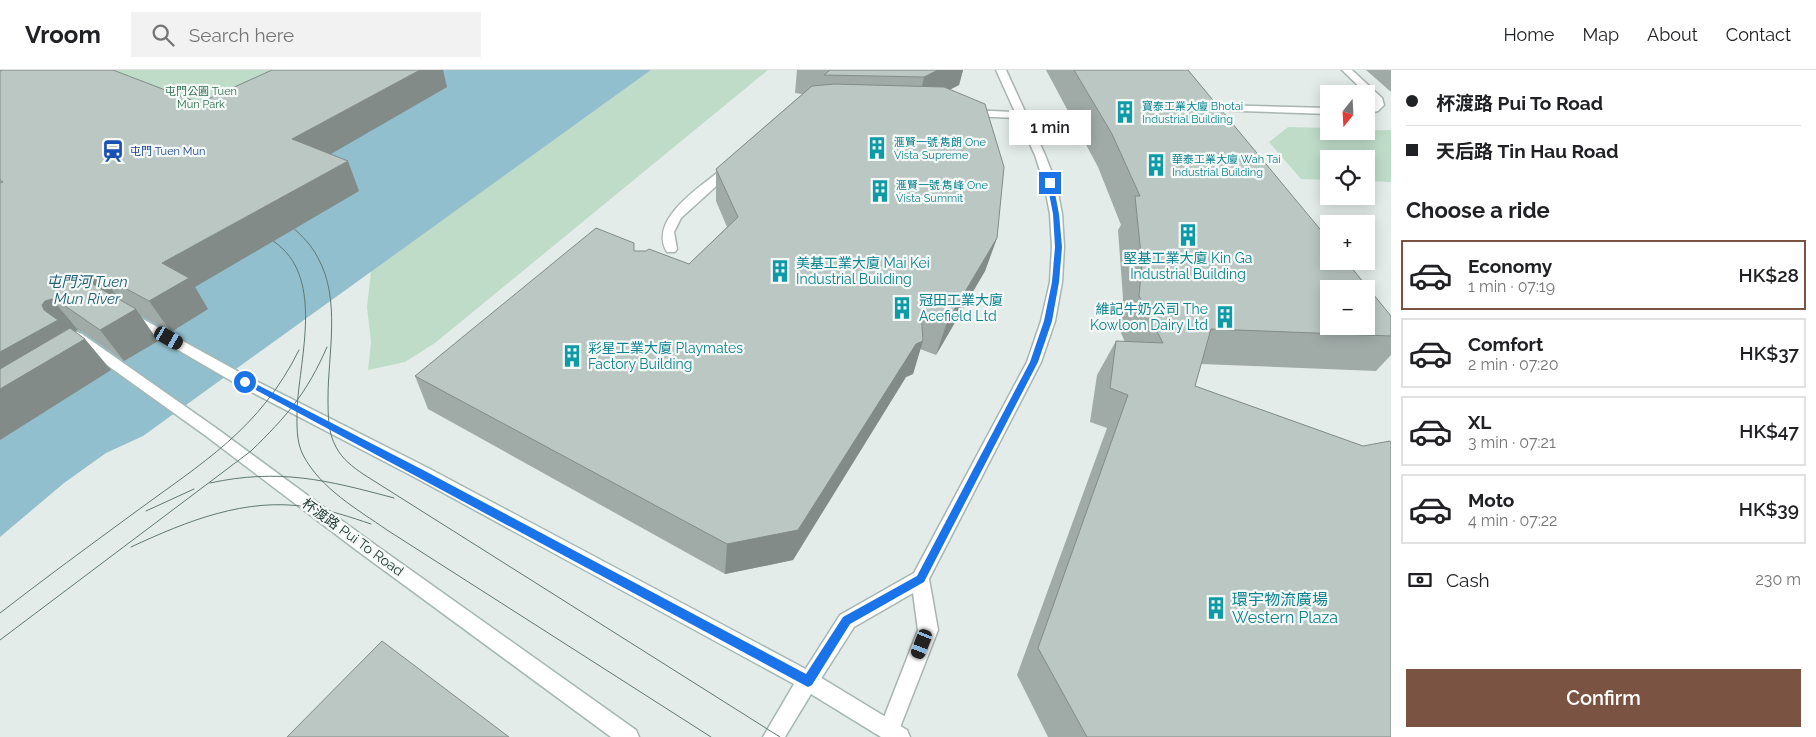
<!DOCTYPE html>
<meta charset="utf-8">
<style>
body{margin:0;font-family:Raleway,"Noto Sans TC",sans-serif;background:#f2f2f2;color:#202124;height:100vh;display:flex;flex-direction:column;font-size:19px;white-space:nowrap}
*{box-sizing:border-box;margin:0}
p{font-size:16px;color:#757577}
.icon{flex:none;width:28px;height:28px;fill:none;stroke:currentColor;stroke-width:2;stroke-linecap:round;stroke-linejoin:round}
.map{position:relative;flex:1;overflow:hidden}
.sheet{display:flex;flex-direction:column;background:#fff;width:425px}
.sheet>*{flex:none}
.guide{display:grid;align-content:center;height:110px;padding:0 15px;background:#fff}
.needle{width:32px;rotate:198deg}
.buttons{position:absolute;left:1320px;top:15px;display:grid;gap:10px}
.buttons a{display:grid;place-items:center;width:55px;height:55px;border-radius:0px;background:#fff;box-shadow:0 2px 12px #0003;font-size:25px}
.end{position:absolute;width:22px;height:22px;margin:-11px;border:6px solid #1a73e8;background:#fff;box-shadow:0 0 0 2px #fff}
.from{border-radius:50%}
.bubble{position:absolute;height:35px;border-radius:0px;background:#fff;box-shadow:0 2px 12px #0003;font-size:16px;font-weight:600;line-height:35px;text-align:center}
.car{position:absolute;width:15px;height:30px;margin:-15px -8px;border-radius:6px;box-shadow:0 0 4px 1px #0007;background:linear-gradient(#222 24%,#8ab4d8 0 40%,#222 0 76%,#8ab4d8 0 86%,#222 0)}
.guide b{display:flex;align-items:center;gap:18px;height:48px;font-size:19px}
.guide b+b{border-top:1px solid #e0e0e0}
.guide i{width:12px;height:12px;background:#202124}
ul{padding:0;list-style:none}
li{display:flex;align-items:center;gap:15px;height:70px;margin:0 10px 8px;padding:0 5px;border:2px solid #e0e0e0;border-radius:0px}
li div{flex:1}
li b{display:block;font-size:19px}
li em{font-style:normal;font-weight:600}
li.selected{border-color:#7a5342}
li>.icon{width:45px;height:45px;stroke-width:1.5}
h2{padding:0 15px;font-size:22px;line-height:60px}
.pay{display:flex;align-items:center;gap:12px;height:55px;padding:0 15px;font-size:19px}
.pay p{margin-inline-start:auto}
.primary-button{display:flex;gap:10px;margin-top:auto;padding:10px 15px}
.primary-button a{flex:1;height:58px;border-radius:0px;background:#7a5342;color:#fff;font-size:20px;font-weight:600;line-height:58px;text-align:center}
header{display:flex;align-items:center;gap:30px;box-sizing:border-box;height:70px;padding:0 25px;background:#fff;border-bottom:1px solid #e0e0e0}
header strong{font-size:24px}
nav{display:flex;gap:28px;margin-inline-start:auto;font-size:18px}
.search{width:350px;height:45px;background:#f2f2f2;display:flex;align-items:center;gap:12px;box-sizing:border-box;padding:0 18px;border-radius:0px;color:#757577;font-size:19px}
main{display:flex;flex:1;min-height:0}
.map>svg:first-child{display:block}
</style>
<header>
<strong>Vroom</strong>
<div class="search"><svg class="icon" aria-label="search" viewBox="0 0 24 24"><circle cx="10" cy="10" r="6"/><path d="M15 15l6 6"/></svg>Search here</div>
<nav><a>Home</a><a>Map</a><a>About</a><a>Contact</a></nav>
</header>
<main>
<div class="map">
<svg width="1391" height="667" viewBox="0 0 1391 667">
<rect width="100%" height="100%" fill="#e4ece9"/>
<!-- green -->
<g fill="#bfdcc9">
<polygon points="0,0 315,0 201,57 0,6"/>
<polygon points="651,0 768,0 435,273 405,292 368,300 371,272 367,237 371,201"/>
<polygon points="1288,57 1329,58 1329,61 1391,60 1391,112 1366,111 1366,89 1329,89 1329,110 1301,109 1269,72"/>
</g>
<!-- water -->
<polygon fill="#91bfcd" points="348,0 651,0 143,366 106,383 64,413 0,467 0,167"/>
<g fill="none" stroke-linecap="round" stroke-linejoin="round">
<defs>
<g id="lane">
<polygon points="1342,0 1352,0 1382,28 1384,35 1378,41 1366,44 1366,38 1372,37 1374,31"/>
<polygon points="1214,35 1329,38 1329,44 1211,40 1211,36"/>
</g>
<g id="street">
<polygon points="996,0 1006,0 1045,85 1056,113 1062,144 1064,177 1062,212 1055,251 1041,292 929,509 938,560 899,660 896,667 882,667 879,660 918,560 913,523 854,557 815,618 808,621 801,618 798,611 840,545 914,503 1027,292 1041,251 1050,212 1052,177 1050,144 1044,113 1035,85 1018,48 968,46 963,43 968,40 1015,42"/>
<path d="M730,95l5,3 -1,2 -53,48 -7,14 3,17 -2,3h-8c-20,-34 38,-68 59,-86z"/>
</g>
<g id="secondary">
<polygon points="130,242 250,308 428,398 815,604 907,660 910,667 881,667 811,624 785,667 763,667 794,614 416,408 240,316 125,249 123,246 125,243"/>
<polygon points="77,262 82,264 216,358 367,469 636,660 639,667 611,667 355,479 206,366 72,270 70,267 72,264"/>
</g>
</defs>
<!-- lane casing -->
<use href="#lane" stroke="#a7b4b0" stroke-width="3"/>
<!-- street casing -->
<use href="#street" stroke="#a7b4b0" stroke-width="3"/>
<!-- secondary casing -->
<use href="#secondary" stroke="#a3b7b2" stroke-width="3"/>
<!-- lane -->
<use href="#lane" fill="#fff" fill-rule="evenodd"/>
<!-- street -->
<use href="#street" fill="#fff" fill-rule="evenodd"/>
<!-- secondary -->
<use href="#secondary" fill="#fff" fill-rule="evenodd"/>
<!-- tram -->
<g stroke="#5f7873" stroke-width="1">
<path d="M285,151c13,11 25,21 33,37 23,41 10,96 10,140 0,17 0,35 8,49 6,12 17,20 27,27l417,263"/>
<path d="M262,163c7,5 15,10 21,16 39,38 16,113 14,161 0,15 -1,31 6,45 18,34 54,54 84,75l324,207"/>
<path d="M210,413c69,-15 117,-3 184,15"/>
<polyline points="146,441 194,419"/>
<path d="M131,477c56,-26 115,-50 177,-40 22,3 42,10 63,17"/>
<path d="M0,543c44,-34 89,-67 134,-100 68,-50 126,-84 165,-163"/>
<path d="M0,570l251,-189c36,-35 56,-58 76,-104"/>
</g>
</g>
<!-- wall -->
<g fill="#a0aba8">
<polygon points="797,0 963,0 959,15 950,19 997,168 985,201 936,285 920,279 913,304 906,307 793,490 725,504 428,339 415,306 634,181 689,194 727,157 716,131 716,99 802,24 795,23"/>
<polygon points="1046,0 1188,0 1391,246 1391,285 1376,301 1201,294 1195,316 1363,376 1391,667 1048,667 1017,605 1107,358 1090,352 1097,305 1116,271 1125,272 1120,261 1123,228 1118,160 1121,155 1098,97"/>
<polygon points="1366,0 1391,0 1391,22"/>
<polygon points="0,1 199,33 447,17 330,84 359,121 195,217 208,239 171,262 140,245 158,271 124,291 83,262 78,260 75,261 111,300 0,370"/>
</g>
<!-- shaded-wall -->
<g fill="#828b88">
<polygon points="420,0 443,0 447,17 305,99 292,69"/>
<polygon points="938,0 963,0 959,15 917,37 924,7"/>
<polygon points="348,91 359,121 195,217 208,239 171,262 149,231 162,193"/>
<polygon points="997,168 985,201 936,285 947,252"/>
<polygon points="101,205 124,236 94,215 91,210 94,206"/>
<polygon points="52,229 78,260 71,262 85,269 111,300 0,370 0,282 44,240 42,235 45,231"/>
<polygon points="136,239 158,271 124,291 100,260"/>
<polygon points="923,271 913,304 906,307 793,490 725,504 727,474 916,274"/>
</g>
<!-- building -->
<g fill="#bac7c3" stroke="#828b88" fill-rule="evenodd">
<polygon points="3,0 113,0 199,33 272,0 420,0 292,69 348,91 162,193 189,208 149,231 101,205 94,206 91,210 94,215 136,239 100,260 58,231 52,229 45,231 42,235 44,240 58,250 0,282 0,113 3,112 0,110 0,1"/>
<polygon points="830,0 938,0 924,7 824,5"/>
<path d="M1074,0h114l141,170v21h17l45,55v20l-180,-7 -16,57 168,60 27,-5 1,1v295h-304l-49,-89 90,-253 -18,-7 6,-47 47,2 -24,-47 3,-32 -7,-68h5l-28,-62zM1329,219h37v37h-37z"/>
<polygon points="834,14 944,17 985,34 1004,97 997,168 947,252 921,242 923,271 916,274 798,460 727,474 415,306 596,158 634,173 634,181 646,181 649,179 689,194 738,147 716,99 812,16"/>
<polygon points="70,258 85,269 0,319 0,299"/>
<polygon points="382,571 509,667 287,667"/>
</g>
<!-- route -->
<polygon fill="#1a73e8" points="1050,111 1053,113 1059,144 1062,177 1059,212 1052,251 1038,292 924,512 850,554 812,615 808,617 241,312 245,309 248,310 425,401 806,604 843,547 917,506 1030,292 1044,251 1052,212 1055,177 1053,144 1047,113"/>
<!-- icons -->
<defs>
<symbol id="building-bare" viewBox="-9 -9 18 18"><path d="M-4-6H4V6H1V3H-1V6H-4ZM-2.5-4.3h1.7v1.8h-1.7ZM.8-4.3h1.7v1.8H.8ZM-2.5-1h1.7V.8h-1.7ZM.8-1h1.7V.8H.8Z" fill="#0f9aa8" stroke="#f4f9f7" stroke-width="2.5" paint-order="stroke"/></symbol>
<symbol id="station-bare" viewBox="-9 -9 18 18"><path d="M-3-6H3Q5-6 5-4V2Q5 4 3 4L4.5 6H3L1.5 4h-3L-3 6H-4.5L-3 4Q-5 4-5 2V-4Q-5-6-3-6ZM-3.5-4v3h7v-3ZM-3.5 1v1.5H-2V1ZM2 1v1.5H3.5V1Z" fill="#1a4fb4" stroke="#f4f9f7" stroke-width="2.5" paint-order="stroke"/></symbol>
</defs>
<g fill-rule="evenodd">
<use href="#building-bare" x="1109" y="26" width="32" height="32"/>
<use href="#building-bare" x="861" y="62" width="32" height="32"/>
<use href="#station-bare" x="97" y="65" width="32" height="32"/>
<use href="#building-bare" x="1140" y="79" width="32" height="32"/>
<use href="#building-bare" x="864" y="105" width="32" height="32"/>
<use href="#building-bare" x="1172" y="149" width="32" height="32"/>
<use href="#building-bare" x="764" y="185" width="32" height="32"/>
<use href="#building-bare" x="886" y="222" width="32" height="32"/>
<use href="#building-bare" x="1209" y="231" width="32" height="32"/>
<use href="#building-bare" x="556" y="270" width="32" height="32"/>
<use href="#building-bare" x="1200" y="522" width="32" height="32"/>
</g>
<g text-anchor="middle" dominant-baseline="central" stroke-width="4.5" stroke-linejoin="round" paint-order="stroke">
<!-- far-park labels -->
<g font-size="11" fill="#32714f" stroke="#f4f9f7">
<text x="201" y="21">屯門公園 Tuen<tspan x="201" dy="13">Mun Park</tspan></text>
</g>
<!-- far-culture labels -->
<g font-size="11" fill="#0d838f" stroke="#f4f9f7" text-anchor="start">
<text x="1142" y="36">寶泰工業大廈 Bhotai<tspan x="1142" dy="13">Industrial Building</tspan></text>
<text x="894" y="72">滙賢一號·雋朗 One<tspan x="894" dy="13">Vista Supreme</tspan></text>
<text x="1172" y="89">華泰工業大廈 Wah Tai<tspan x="1172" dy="13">Industrial Building</tspan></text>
<text x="896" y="115">滙賢一號·雋峰 One<tspan x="896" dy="13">Vista Summit</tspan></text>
</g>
<!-- far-transit labels -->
<g font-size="11" fill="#164399" stroke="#f4f9f7" text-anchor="start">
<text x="130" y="81">屯門 Tuen Mun</text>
</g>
<!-- culture labels -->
<g font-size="14" fill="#0d838f" stroke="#f4f9f7" text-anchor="start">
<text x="1188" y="188" text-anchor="middle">堅基工業大廈 Kin Ga<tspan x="1188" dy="16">Industrial Building</tspan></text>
<text x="796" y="193">美基工業大廈 Mai Kei<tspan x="796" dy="16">Industrial Building</tspan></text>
<text x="919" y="230">冠田工業大廈<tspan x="919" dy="16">Acefield Ltd</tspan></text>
<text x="1208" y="239" text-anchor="end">維記牛奶公司 The<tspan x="1208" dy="16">Kowloon Dairy Ltd</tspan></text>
<text x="588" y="278">彩星工業大廈 Playmates<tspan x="588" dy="16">Factory Building</tspan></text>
</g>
<!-- street labels -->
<g font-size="14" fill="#253d38" stroke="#f4f9f7">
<text transform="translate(353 467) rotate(36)">杯渡路 Pui To Road</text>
</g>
<!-- water labels -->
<g font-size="15" font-style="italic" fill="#236074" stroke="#f4f9f7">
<text x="87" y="212">屯門河 Tuen<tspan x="87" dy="17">Mun River</tspan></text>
</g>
<!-- near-culture labels -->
<g font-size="16" fill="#0d838f" stroke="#f4f9f7" text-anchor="start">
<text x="1232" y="529">環宇物流廣場<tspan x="1232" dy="18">Western Plaza</tspan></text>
</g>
</g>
</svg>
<div class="buttons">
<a><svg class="needle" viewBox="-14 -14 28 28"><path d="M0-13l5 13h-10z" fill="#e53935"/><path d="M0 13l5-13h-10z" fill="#757577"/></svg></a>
<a><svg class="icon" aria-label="locate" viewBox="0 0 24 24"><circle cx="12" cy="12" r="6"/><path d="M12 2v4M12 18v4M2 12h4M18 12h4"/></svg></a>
<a>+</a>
<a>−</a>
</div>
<i class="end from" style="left:245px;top:312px"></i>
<i class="end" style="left:1050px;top:113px"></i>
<div class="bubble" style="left:1009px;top:40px;width:82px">1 min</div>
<i class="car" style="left:169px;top:268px;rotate:120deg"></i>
<i class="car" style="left:922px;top:574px;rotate:201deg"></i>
</div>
<section class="sheet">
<div class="guide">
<b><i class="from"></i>杯渡路 Pui To Road</b>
<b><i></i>天后路 Tin Hau Road</b>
</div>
<h2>Choose a ride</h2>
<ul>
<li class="selected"><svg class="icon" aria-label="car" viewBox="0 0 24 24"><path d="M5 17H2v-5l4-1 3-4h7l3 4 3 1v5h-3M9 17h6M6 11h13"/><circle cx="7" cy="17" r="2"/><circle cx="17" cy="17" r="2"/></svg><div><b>Economy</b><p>1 min · 07:19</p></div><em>HK$28</em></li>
<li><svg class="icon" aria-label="car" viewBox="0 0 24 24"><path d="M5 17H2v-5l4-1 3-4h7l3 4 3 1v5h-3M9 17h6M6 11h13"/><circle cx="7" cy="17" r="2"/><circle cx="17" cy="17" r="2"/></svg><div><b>Comfort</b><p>2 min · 07:20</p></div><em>HK$37</em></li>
<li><svg class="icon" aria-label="car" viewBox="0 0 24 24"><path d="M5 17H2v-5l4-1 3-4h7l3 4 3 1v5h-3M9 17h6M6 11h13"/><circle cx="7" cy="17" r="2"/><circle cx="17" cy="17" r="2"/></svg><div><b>XL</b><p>3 min · 07:21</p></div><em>HK$47</em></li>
<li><svg class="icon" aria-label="car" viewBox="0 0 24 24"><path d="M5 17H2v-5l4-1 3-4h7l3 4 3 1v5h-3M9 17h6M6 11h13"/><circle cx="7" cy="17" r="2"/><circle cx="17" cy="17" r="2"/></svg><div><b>Moto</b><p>4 min · 07:22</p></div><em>HK$39</em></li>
</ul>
<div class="pay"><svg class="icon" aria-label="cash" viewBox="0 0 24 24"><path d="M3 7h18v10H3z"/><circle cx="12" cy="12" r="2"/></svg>Cash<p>230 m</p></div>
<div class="primary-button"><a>Confirm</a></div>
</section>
</main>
